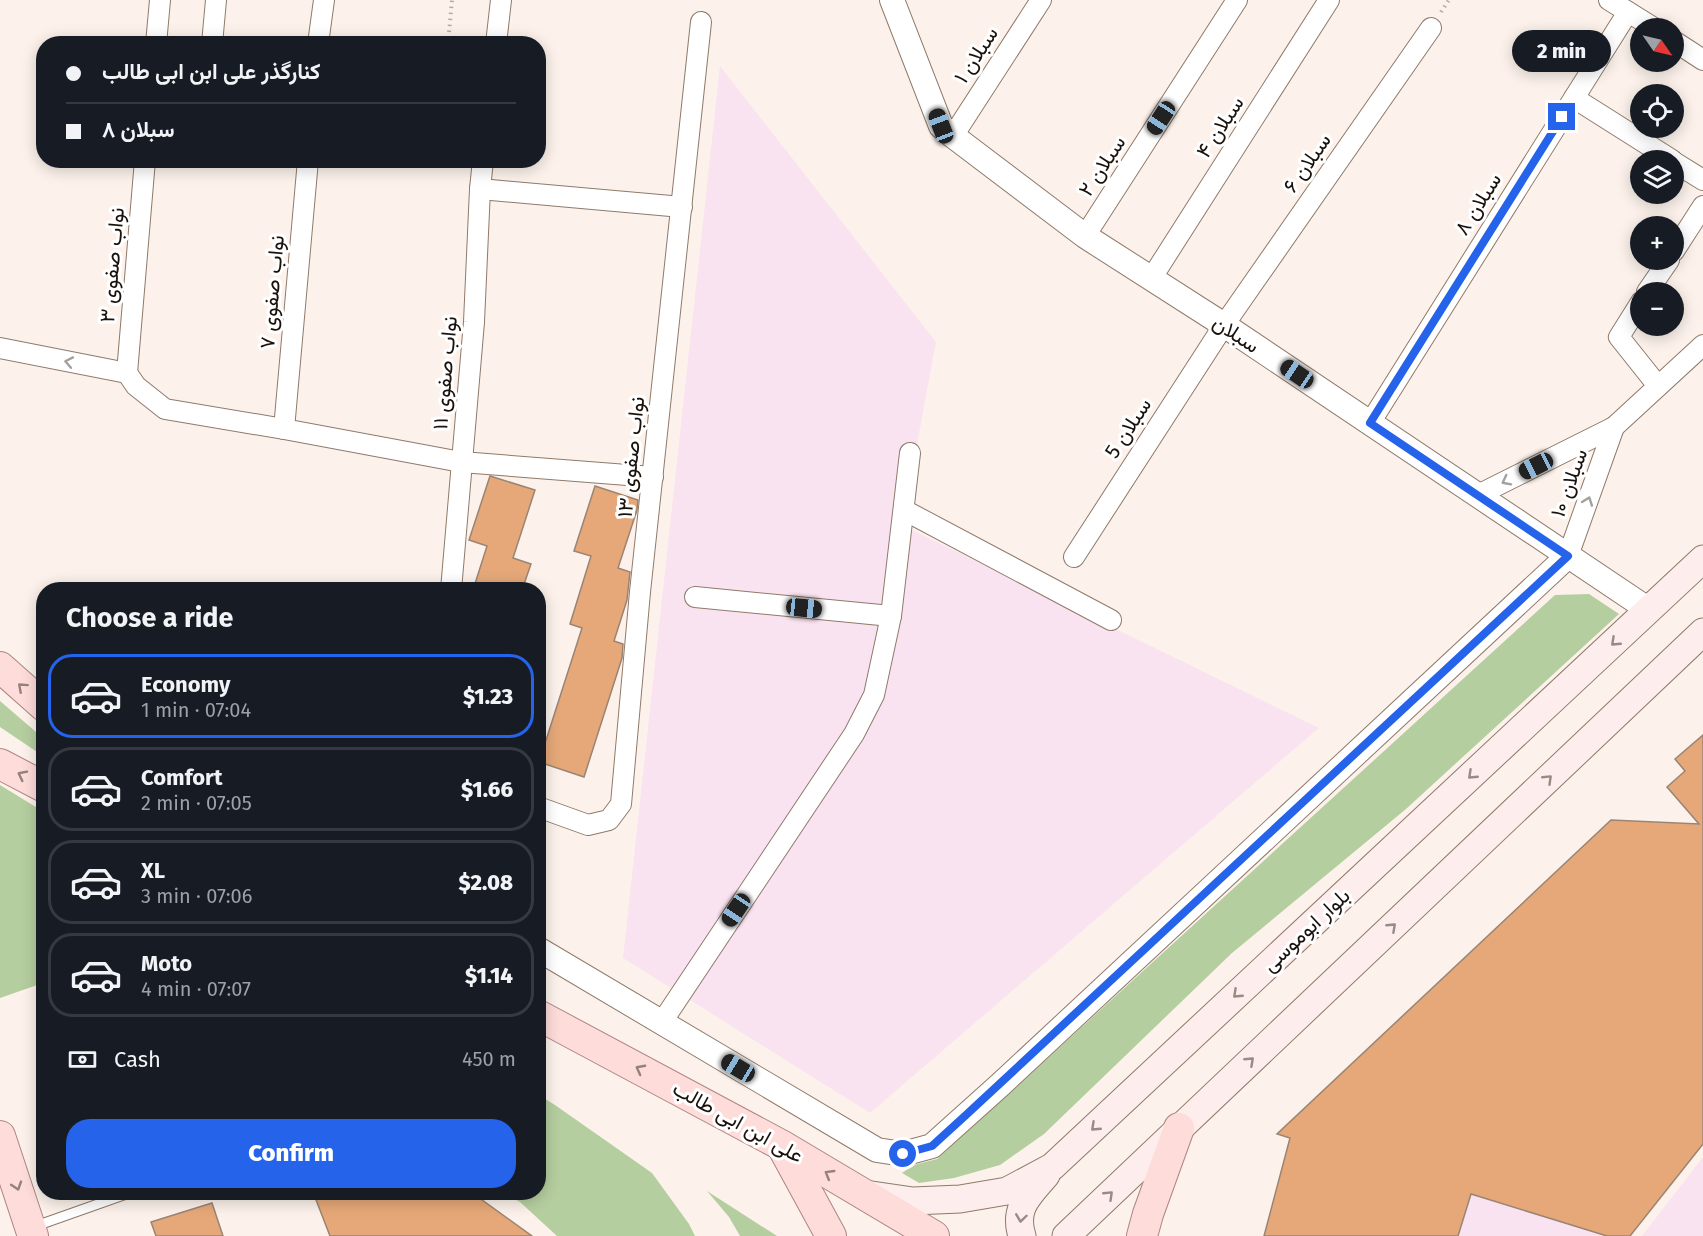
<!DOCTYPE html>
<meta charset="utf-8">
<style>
body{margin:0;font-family:"Fira Sans",Vazirmatn,sans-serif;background:#20242c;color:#f1f3f6;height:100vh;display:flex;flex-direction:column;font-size:22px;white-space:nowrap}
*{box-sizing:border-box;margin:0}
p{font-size:20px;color:#9ea1a6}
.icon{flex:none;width:33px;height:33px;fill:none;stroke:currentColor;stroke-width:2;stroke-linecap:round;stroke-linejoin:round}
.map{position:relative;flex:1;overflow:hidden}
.drawer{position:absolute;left:36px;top:582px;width:510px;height:618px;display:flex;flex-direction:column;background:#171b24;border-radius:24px;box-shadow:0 3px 15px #0003}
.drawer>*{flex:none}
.top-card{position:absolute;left:36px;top:36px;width:510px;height:132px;border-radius:24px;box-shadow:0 3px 15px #0003;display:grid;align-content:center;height:132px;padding:0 30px;background:#171b24}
.needle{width:39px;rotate:124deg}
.buttons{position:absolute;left:1630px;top:18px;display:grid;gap:12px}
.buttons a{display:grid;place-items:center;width:54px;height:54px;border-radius:50%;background:#171b24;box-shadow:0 3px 15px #0003;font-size:30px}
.end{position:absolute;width:27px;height:27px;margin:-14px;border:8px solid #2563eb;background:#fff;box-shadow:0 0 0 3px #fff}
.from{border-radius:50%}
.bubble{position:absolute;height:42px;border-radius:21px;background:#171b24;box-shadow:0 3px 15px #0003;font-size:20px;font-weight:800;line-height:42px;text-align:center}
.car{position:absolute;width:18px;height:36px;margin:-18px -9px;border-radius:8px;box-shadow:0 0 4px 2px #0007;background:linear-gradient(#222 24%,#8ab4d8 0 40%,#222 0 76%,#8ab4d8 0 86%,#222 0)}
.top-card b{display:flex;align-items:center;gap:21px;height:57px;font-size:22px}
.top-card b+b{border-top:2px solid #363941}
.top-card i{width:15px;height:15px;background:#f1f3f6}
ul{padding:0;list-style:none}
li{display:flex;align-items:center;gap:18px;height:84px;margin:0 12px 9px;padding:0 18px;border:3px solid #363941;border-radius:24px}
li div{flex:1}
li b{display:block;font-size:22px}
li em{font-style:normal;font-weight:800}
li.current{border-color:#2563eb}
li>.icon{width:54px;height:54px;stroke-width:1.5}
h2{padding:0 30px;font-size:27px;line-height:72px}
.pay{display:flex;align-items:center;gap:15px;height:66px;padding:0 30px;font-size:22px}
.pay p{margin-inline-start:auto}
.button{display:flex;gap:12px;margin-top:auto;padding:12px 30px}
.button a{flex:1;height:69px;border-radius:24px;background:#2563eb;color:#fff;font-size:24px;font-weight:800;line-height:69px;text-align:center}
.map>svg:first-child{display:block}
</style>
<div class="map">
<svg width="1703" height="1236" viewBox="0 0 1703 1236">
<rect width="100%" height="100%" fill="#fcf2eb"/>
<!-- education -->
<g fill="#f9e3f0">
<polygon points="720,66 936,342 902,525 1319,728 870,1113 623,958"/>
<polygon points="1299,1136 1611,1236 1264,1236"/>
<polygon points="1703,1157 1703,1236 1642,1236"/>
</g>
<!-- green -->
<g fill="#b5ce9f">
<polygon points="1589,594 1619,614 1406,809 1232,953 1044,1134 1000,1165 954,1178 919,1183 902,1173 914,1165 937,1159 1555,595"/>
<polygon points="0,701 43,738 43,756 0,727"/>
<polygon points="0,785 44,812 43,983 0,998"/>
<polygon points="539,1095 555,1105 652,1173 689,1224 695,1236 557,1236 520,1202 503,1193 538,1192"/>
<polygon points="707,1191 777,1236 740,1236 729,1217"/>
</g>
<!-- building -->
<g fill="#e6a878" stroke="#9a8474" stroke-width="1.5">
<polygon points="490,476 535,490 513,558 531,564 522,590 473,590 487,546 469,540"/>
<polygon points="595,486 638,500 637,510 618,568 630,572 627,600 614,641 623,644 622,658 584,777 539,762 582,628 570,624 591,556 574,551"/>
<polygon points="1703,735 1703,1144 1630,1236 1607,1236 1471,1194 1458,1236 1264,1236 1290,1138 1277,1134 1611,820 1699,824 1667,787 1685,771 1675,759"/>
<polygon points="313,1192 471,1192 532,1236 330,1236"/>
<polygon points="212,1203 223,1236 156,1236 151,1222"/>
</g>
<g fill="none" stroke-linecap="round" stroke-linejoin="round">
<defs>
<polyline id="service" points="33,1227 132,1192"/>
<g id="minor">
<polyline points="1609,0 1654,28"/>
<polyline points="1674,41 1703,60"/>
<polyline points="156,44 160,0"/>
<polyline points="212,44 216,0"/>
<polyline points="318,44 324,0"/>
<polyline points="496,44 501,0"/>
<polyline points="1574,98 1672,160"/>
<polyline points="953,136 1041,0"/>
<polyline points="1674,162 1703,180"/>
<polyline points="480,189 682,207"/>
<polyline points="1085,236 1237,0"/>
<polyline points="1674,251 1703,206"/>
<polyline points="1151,279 1329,0"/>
<polyline points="1647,292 1669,260"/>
<polyline points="1641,302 1619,337 1658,386"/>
<polyline points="0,348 127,373 136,386 165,409 284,429 461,462 653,477"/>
<polyline points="127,373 145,160"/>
<polyline points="1370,423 1628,12"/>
<polyline points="284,429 308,160"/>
<polyline points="1478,495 1614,427 1703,345"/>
<polyline points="904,510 1111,620"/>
<polyline points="1568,556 1614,427"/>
<polyline points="1074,557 1224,325 1431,28"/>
<polyline points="451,590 474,322 480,189 483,160"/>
<polyline points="695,597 891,616"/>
<polyline points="538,807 588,825 609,820 621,804 640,592 701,22"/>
<polyline points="662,1022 854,734 874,695 891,616 910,453"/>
</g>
<g id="tertiary">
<polyline points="892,0 941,126 953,136 1085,236 1224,325 1649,610"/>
<polyline points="538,949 877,1150 903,1154 932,1146 1000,1085 1568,556"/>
</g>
<g id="secondary">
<polyline points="865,1194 913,1201 960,1199 1007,1191 1052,1167 1703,559"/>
<path d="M1022,1236c-9,-28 7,-41 24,-61"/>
<polyline points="1066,1236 1703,632"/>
</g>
<g id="primary">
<polyline points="0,667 44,706"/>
<polyline points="0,764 44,787"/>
<polyline points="538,1015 781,1145 934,1236"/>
<polyline points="0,1136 33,1236"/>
<polyline points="782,1146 831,1236"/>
<polyline points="1142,1236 1148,1214 1179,1128"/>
</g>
</defs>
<!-- service casing -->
<use href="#service" stroke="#8f7a6a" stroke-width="11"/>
<!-- minor casing -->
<use href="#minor" stroke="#8f7a6a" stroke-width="22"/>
<!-- tertiary casing -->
<use href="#tertiary" stroke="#8f7a6a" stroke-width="26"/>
<!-- secondary casing -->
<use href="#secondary" stroke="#8f7a6a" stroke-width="29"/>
<!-- primary casing -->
<use href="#primary" stroke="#ad8582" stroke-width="32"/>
<!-- path -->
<g stroke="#b5aba5" stroke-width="4" stroke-dasharray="1.5 4.5" stroke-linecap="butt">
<polyline points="1441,12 1449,0"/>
<polyline points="448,44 452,0"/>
</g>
<!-- service -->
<use href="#service" stroke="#fff" stroke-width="9"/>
<!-- minor -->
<use href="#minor" stroke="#fff" stroke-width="20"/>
<!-- tertiary -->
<use href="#tertiary" stroke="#fff" stroke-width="24"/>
<!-- secondary -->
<use href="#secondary" stroke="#feeded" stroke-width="27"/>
<!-- primary -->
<use href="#primary" stroke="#fedcda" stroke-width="30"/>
</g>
<!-- one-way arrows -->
<defs><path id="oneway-chevron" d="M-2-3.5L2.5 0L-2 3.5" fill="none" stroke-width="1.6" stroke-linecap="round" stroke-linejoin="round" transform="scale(1.5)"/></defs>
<g stroke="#a3a09d">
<use href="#oneway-chevron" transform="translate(69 362) rotate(-169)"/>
<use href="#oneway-chevron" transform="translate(1506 481) rotate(153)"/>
<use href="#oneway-chevron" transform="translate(1588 501) rotate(-70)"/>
</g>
<g stroke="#978a87">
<use href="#oneway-chevron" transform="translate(1615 642) rotate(137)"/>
<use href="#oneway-chevron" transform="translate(1472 775) rotate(137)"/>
<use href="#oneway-chevron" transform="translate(1548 779) rotate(-44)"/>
<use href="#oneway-chevron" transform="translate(1392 927) rotate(-43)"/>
<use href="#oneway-chevron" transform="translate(1237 994) rotate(137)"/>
<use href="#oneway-chevron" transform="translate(1250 1061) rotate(-43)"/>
<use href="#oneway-chevron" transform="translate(1095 1127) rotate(137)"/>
<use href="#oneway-chevron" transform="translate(1109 1195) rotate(-44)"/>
<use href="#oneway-chevron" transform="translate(1021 1218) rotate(98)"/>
</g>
<g stroke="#97817d">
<use href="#oneway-chevron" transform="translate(22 687) rotate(-138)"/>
<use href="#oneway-chevron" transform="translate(22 775) rotate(-153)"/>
<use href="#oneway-chevron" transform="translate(640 1069) rotate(-152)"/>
<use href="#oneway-chevron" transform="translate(829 1174) rotate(-149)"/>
<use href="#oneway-chevron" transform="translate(17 1186) rotate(72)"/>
</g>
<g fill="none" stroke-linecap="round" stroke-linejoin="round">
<!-- route -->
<polyline stroke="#2563eb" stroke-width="8" points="903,1154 932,1146 966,1115 1568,556 1370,423 1562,117"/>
</g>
<g text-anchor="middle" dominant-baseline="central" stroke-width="6" stroke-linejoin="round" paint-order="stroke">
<!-- street labels -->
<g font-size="21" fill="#19110b" stroke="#fff">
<text transform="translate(976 55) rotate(-57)">سبلان ۱</text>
<text transform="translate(1220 127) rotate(-57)">سبلان ۴</text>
<text transform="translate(1307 163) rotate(-55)">سبلان ۶</text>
<text transform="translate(1102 166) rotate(-57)">سبلان ۲</text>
<text transform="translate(1478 204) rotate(-58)">سبلان ۸</text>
<text transform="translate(112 265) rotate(-85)">نواب صفوی ۳</text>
<text transform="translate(272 292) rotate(-85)">نواب صفوی ۷</text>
<text transform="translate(1236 334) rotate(33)">سبلان</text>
<text transform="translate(445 373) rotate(-85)">نواب صفوی ۱۱</text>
<text transform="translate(1128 428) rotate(-57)">سبلان 5</text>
<text transform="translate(631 457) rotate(-84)">نواب صفوی ۱۳</text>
<text transform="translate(1569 483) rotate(-70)">سبلان ۱۰</text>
<text transform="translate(1306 930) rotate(-43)">بلوار ابوموسی</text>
<text transform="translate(738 1122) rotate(29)">علی ابن ابی طالب</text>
</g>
</g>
</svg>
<div class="buttons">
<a><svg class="needle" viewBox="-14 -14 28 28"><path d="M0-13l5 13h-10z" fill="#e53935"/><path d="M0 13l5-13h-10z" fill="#9ea1a6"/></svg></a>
<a><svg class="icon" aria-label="locate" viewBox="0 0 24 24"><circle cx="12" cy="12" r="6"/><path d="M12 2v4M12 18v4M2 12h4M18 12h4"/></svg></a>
<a><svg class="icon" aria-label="layers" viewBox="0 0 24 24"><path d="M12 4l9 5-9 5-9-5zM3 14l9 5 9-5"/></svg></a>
<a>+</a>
<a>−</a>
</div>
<i class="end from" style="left:903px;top:1154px"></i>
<i class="end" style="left:1562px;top:117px"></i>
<div class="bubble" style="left:1512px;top:30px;width:99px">2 min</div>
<i class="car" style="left:1161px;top:118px;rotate:213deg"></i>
<i class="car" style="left:941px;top:126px;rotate:339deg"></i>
<i class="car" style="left:1297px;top:374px;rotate:304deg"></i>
<i class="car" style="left:1536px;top:466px;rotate:243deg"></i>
<i class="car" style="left:804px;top:608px;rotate:96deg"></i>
<i class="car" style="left:736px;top:910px;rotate:214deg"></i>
<i class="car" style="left:738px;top:1068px;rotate:301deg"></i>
<div class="top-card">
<b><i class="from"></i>کنارگذر علی ابن ابی طالب</b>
<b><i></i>سبلان ۸</b>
</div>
<section class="drawer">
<h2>Choose a ride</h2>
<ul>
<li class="current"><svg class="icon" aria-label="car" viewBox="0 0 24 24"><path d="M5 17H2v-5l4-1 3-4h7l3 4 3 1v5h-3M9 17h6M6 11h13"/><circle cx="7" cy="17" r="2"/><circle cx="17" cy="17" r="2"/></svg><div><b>Economy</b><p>1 min · 07:04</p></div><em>$1.23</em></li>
<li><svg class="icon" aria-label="car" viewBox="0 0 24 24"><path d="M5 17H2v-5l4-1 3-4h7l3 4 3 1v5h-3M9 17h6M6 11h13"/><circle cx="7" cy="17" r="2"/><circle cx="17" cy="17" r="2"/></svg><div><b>Comfort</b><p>2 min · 07:05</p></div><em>$1.66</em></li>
<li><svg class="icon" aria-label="car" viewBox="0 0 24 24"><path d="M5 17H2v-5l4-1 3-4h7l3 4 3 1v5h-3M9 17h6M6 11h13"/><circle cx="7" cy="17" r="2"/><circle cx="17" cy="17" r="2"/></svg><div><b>XL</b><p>3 min · 07:06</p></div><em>$2.08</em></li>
<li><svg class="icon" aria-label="car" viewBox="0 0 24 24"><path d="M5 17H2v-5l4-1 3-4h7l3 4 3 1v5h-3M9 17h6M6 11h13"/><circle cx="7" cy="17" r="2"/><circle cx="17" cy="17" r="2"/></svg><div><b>Moto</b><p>4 min · 07:07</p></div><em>$1.14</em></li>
</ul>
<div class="pay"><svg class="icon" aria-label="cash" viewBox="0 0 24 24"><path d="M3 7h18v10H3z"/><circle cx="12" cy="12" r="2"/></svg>Cash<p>450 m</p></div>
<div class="button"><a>Confirm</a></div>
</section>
</div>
